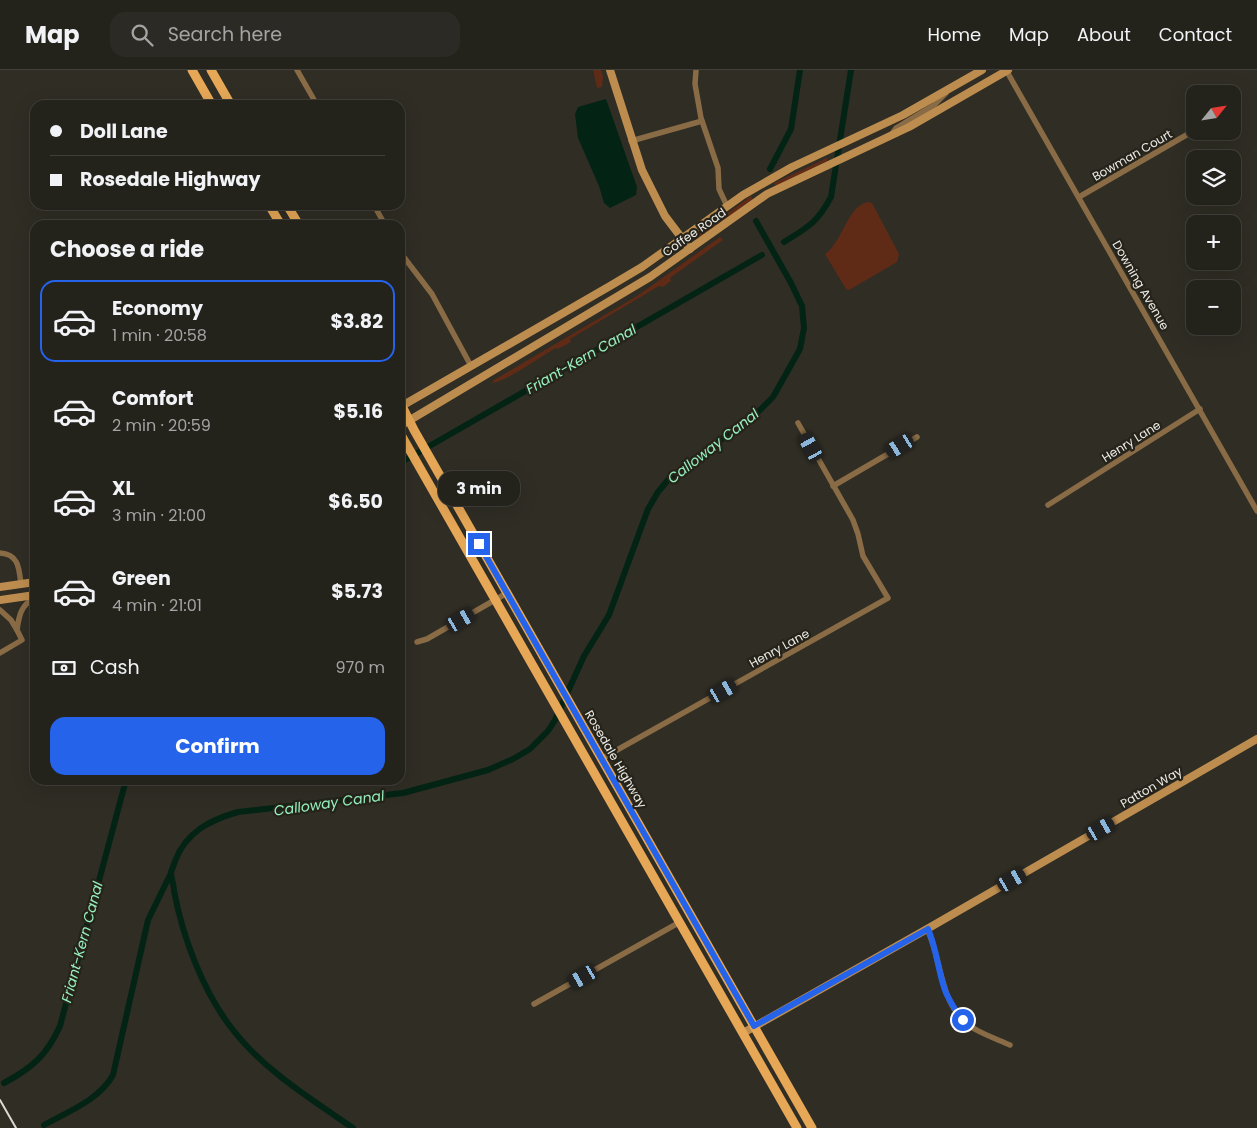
<!DOCTYPE html>
<meta charset="utf-8">
<style>
body{margin:0;font-family:Poppins,sans-serif;background:#2b2a24;color:#f1f3f6;height:100vh;display:flex;flex-direction:column;font-size:19px;white-space:nowrap}
*{box-sizing:border-box;margin:0}
p{font-size:16px;color:#a3a4a3}
.icon{flex:none;width:28px;height:28px;fill:none;stroke:currentColor;stroke-width:2;stroke-linecap:round;stroke-linejoin:round}
.map{position:relative;flex:1;overflow:hidden}
.side{position:absolute;left:30px;top:150px;width:375px;height:565px;display:flex;flex-direction:column;background:#23221b;border-radius:15px;box-shadow:0 5px 20px #0002,0 0 0 1px #403f3a}
.side>*{flex:none}
.banner{position:absolute;left:30px;top:30px;width:375px;height:110px;border-radius:15px;box-shadow:0 5px 20px #0002,0 0 0 1px #403f3a;display:grid;align-content:center;height:110px;padding:0 20px;background:#23221b}
.needle{width:32px;rotate:60deg}
.buttons{position:absolute;left:1186px;top:15px;display:grid;gap:10px}
.buttons a{display:grid;place-items:center;width:55px;height:55px;border-radius:10px;background:#23221b;box-shadow:0 5px 20px #0002,0 0 0 1px #403f3a;font-size:25px}
.end{position:absolute;width:22px;height:22px;margin:-11px;border:6px solid #2563eb;background:#fff;box-shadow:0 0 0 2px #fff}
.from{border-radius:50%}
.bubble{position:absolute;height:35px;border-radius:15px;background:#23221b;box-shadow:0 5px 20px #0002,0 0 0 1px #403f3a;font-size:16px;font-weight:700;line-height:35px;text-align:center}
.car{position:absolute;width:15px;height:30px;margin:-15px -8px;border-radius:6px;box-shadow:0 0 4px 1px #0007;background:linear-gradient(#222 24%,#8ab4d8 0 40%,#222 0 76%,#8ab4d8 0 86%,#222 0)}
.banner b{display:flex;align-items:center;gap:18px;height:48px;font-size:19px}
.banner b+b{border-top:1px solid #403f3a}
.banner i{width:12px;height:12px;background:#f1f3f6}
ul{padding:0;list-style:none}
li{display:flex;align-items:center;gap:15px;height:82px;margin:0 10px 8px;padding:0 10px;border:2px solid transparent;border-radius:15px}
li div{flex:1}
li b{display:block;font-size:19px}
li em{font-style:normal;font-weight:700}
li.current{border-color:#2563eb}
li>.icon{width:45px;height:45px;stroke-width:1.5}
h2{padding:0 20px;font-size:22px;line-height:60px}
.pay{display:flex;align-items:center;gap:12px;height:55px;padding:0 20px;font-size:19px}
.pay p{margin-inline-start:auto}
.primary-button{display:flex;gap:10px;margin-top:auto;padding:10px 20px}
.primary-button a{flex:1;height:58px;border-radius:15px;background:#2563eb;color:#fff;font-size:20px;font-weight:700;line-height:58px;text-align:center}
header{display:flex;align-items:center;gap:30px;box-sizing:border-box;height:70px;padding:0 25px;background:#23221b;border-bottom:1px solid #403f3a}
header strong{font-size:24px}
nav{display:flex;gap:28px;margin-inline-start:auto;font-size:18px}
.search{width:350px;height:45px;background:#2b2a24;display:flex;align-items:center;gap:12px;box-sizing:border-box;padding:0 18px;border-radius:15px;color:#a3a4a3;font-size:19px}
.map>svg:first-child{display:block}
</style>
<header>
<strong>Map</strong>
<div class="search"><svg class="icon" aria-label="search" viewBox="0 0 24 24"><circle cx="10" cy="10" r="6"/><path d="M15 15l6 6"/></svg>Search here</div>
<nav><a>Home</a><a>Map</a><a>About</a><a>Contact</a></nav>
</header>
<div class="map">
<svg width="1257" height="1058" viewBox="0 0 1257 1058">
<rect width="100%" height="100%" fill="#2f2d24"/>
<!-- green -->
<g fill="#602b16">
<polygon points="593,0 601,0 603,6 602,17 597,18"/>
<polygon points="827,88 827,91 776,116 774,113"/>
<polygon points="751,126 753,130 698,168 693,169"/>
<path d="M868,132l4,1 27,51 -2,8 -48,28 -3,-1 -21,-35c17,-11 23,-49 43,-52z"/>
<path d="M720,167l3,3 -53,38 1,3 -8,6 -4,-1 -89,53 1,3 -13,7 -2,-1c-13,7 -52,35 -64,35l2,-3 143,-84z"/>
</g>
<!-- water -->
<polygon fill="#032414" points="606,29 637,117 636,125 610,138 604,133 599,116 578,68 575,44 578,37"/>
<g fill="none" stroke-linecap="round" stroke-linejoin="round">
<!-- canal -->
<g stroke="#032414" stroke-width="6">
<polyline points="770,99 791,59 800,0"/>
<path d="M784,172c24,-15 33,-19 47,-45l20,-127"/>
<polyline points="400,393 762,185"/>
<path d="M4,1013c28,-15 43,-28 56,-57l66,-246"/>
<path d="M44,1055c25,-14 55,-25 69,-50l35,-155 23,-47"/>
<path d="M353,1058c-42,-29 -88,-57 -120,-98 -30,-38 -50,-92 -59,-139 0,-6 -3,-13 -3,-19 1,-3 3,-7 4,-11 11,-29 35,-41 63,-49l165,-19 85,-23 25,-11 17,-10 18,-18 7,-11 29,-64 25,-41 39,-106 10,-17 10,-12 91,-69 14,-14 27,-48 4,-21 -2,-22 -11,-23 -35,-62"/>
</g>
<!-- street -->
<g stroke="#896b46" stroke-width="5.5">
<polyline points="297,0 317,35"/>
<polyline points="696,0 695,14 701,48 718,98 719,119 727,136"/>
<polyline points="1006,0 1257,441"/>
<polyline points="891,65 896,58 934,35 946,23"/>
<polyline points="631,71 702,51"/>
<polyline points="1079,127 1195,60"/>
<polyline points="374,135 385,155"/>
<polyline points="400,182 432,224 471,296"/>
<polyline points="833,416 917,367"/>
<polyline points="1048,435 1200,339"/>
<path d="M0,483c19,1 19,16 21,31"/>
<path d="M0,540l11,10 6,10c2,-15 4,-25 18,-32"/>
<polyline points="417,572 427,569 507,523"/>
<polyline points="0,583 22,570 17,560"/>
<polyline points="601,689 888,528 863,486 858,464 853,450 798,353"/>
<path d="M927,859c14,28 12,66 35,90 12,13 33,19 48,26"/>
<polyline points="534,934 680,852"/>
</g>
<!-- secondary -->
<g stroke="#bd8d50" stroke-width="8">
<polyline points="610,0 642,100 665,146 690,179"/>
<polyline points="400,337 610,216 642,197 743,125 792,97 903,45 982,0"/>
<polyline points="400,356 650,207 767,124 909,57 1008,0"/>
<polyline points="0,517 35,512"/>
<polyline points="0,530 35,525"/>
<polyline points="743,963 927,859 1257,669"/>
</g>
<!-- primary -->
<g stroke="#e6a757" stroke-width="9">
<polyline points="192,0 212,35"/>
<polyline points="211,0 231,35"/>
<polyline points="269,135 281,155"/>
<polyline points="287,135 299,155"/>
<polyline points="400,332 414,360 507,523 812,1058"/>
<polyline points="400,363 797,1058"/>
</g>
<!-- rail -->
<polyline stroke="#d9d8d2" stroke-width="2" points="0,1030 16,1058"/>
</g>
<g fill="none" stroke-linecap="round" stroke-linejoin="round">
<!-- route -->
<path stroke="#2563eb" stroke-width="6" d="M479,474l275,482 174,-97c9,20 10,44 18,64 5,10 10,19 17,27"/>
</g>
<g text-anchor="middle" dominant-baseline="central" stroke-width="4.5" stroke-linejoin="round" paint-order="stroke">
<!-- street labels -->
<g font-size="12" fill="#edece6" stroke="#25231a">
<text transform="translate(1132 85) rotate(-30)">Bowman Court</text>
<text transform="translate(694 162) rotate(-35)">Coffee Road</text>
<text transform="translate(1141 215) rotate(60)">Downing Avenue</text>
<text transform="translate(1131 371) rotate(-32)">Henry Lane</text>
<text transform="translate(779 578) rotate(-29)">Henry Lane</text>
<text transform="translate(616 689) rotate(60)">Rosedale Highway</text>
<text transform="translate(1151 717) rotate(-30)">Patton Way</text>
</g>
<!-- water labels -->
<g font-size="14" font-style="italic" fill="#97f2bf" stroke="#25231a">
<text transform="translate(581 289) rotate(-30)">Friant-Kern Canal</text>
<text transform="translate(713 376) rotate(-38)">Calloway Canal</text>
<text transform="translate(329 733) rotate(-8)">Calloway Canal</text>
<text transform="translate(82 872) rotate(-75)">Friant-Kern Canal</text>
</g>
</g>
</svg>
<div class="buttons">
<a><svg class="needle" viewBox="-14 -14 28 28"><path d="M0-13l5 13h-10z" fill="#e53935"/><path d="M0 13l5-13h-10z" fill="#a3a4a3"/></svg></a>
<a><svg class="icon" aria-label="layers" viewBox="0 0 24 24"><path d="M12 4l9 5-9 5-9-5zM3 14l9 5 9-5"/></svg></a>
<a>+</a>
<a>−</a>
</div>
<i class="end from" style="left:963px;top:950px"></i>
<i class="end" style="left:479px;top:474px"></i>
<div class="bubble" style="left:438px;top:401px;width:82px">3 min</div>
<i class="car" style="left:900px;top:376px;rotate:239deg"></i>
<i class="car" style="left:811px;top:377px;rotate:331deg"></i>
<i class="car" style="left:461px;top:550px;rotate:60deg"></i>
<i class="car" style="left:723px;top:621px;rotate:60deg"></i>
<i class="car" style="left:1101px;top:759px;rotate:60deg"></i>
<i class="car" style="left:1012px;top:810px;rotate:60deg"></i>
<i class="car" style="left:583px;top:907px;rotate:240deg"></i>
<div class="banner">
<b><i class="from"></i>Doll Lane</b>
<b><i></i>Rosedale Highway</b>
</div>
<section class="side">
<h2>Choose a ride</h2>
<ul>
<li class="current"><svg class="icon" aria-label="car" viewBox="0 0 24 24"><path d="M5 17H2v-5l4-1 3-4h7l3 4 3 1v5h-3M9 17h6M6 11h13"/><circle cx="7" cy="17" r="2"/><circle cx="17" cy="17" r="2"/></svg><div><b>Economy</b><p>1 min · 20:58</p></div><em>$3.82</em></li>
<li><svg class="icon" aria-label="car" viewBox="0 0 24 24"><path d="M5 17H2v-5l4-1 3-4h7l3 4 3 1v5h-3M9 17h6M6 11h13"/><circle cx="7" cy="17" r="2"/><circle cx="17" cy="17" r="2"/></svg><div><b>Comfort</b><p>2 min · 20:59</p></div><em>$5.16</em></li>
<li><svg class="icon" aria-label="car" viewBox="0 0 24 24"><path d="M5 17H2v-5l4-1 3-4h7l3 4 3 1v5h-3M9 17h6M6 11h13"/><circle cx="7" cy="17" r="2"/><circle cx="17" cy="17" r="2"/></svg><div><b>XL</b><p>3 min · 21:00</p></div><em>$6.50</em></li>
<li><svg class="icon" aria-label="car" viewBox="0 0 24 24"><path d="M5 17H2v-5l4-1 3-4h7l3 4 3 1v5h-3M9 17h6M6 11h13"/><circle cx="7" cy="17" r="2"/><circle cx="17" cy="17" r="2"/></svg><div><b>Green</b><p>4 min · 21:01</p></div><em>$5.73</em></li>
</ul>
<div class="pay"><svg class="icon" aria-label="cash" viewBox="0 0 24 24"><path d="M3 7h18v10H3z"/><circle cx="12" cy="12" r="2"/></svg>Cash<p>970 m</p></div>
<div class="primary-button"><a>Confirm</a></div>
</section>
</div>
